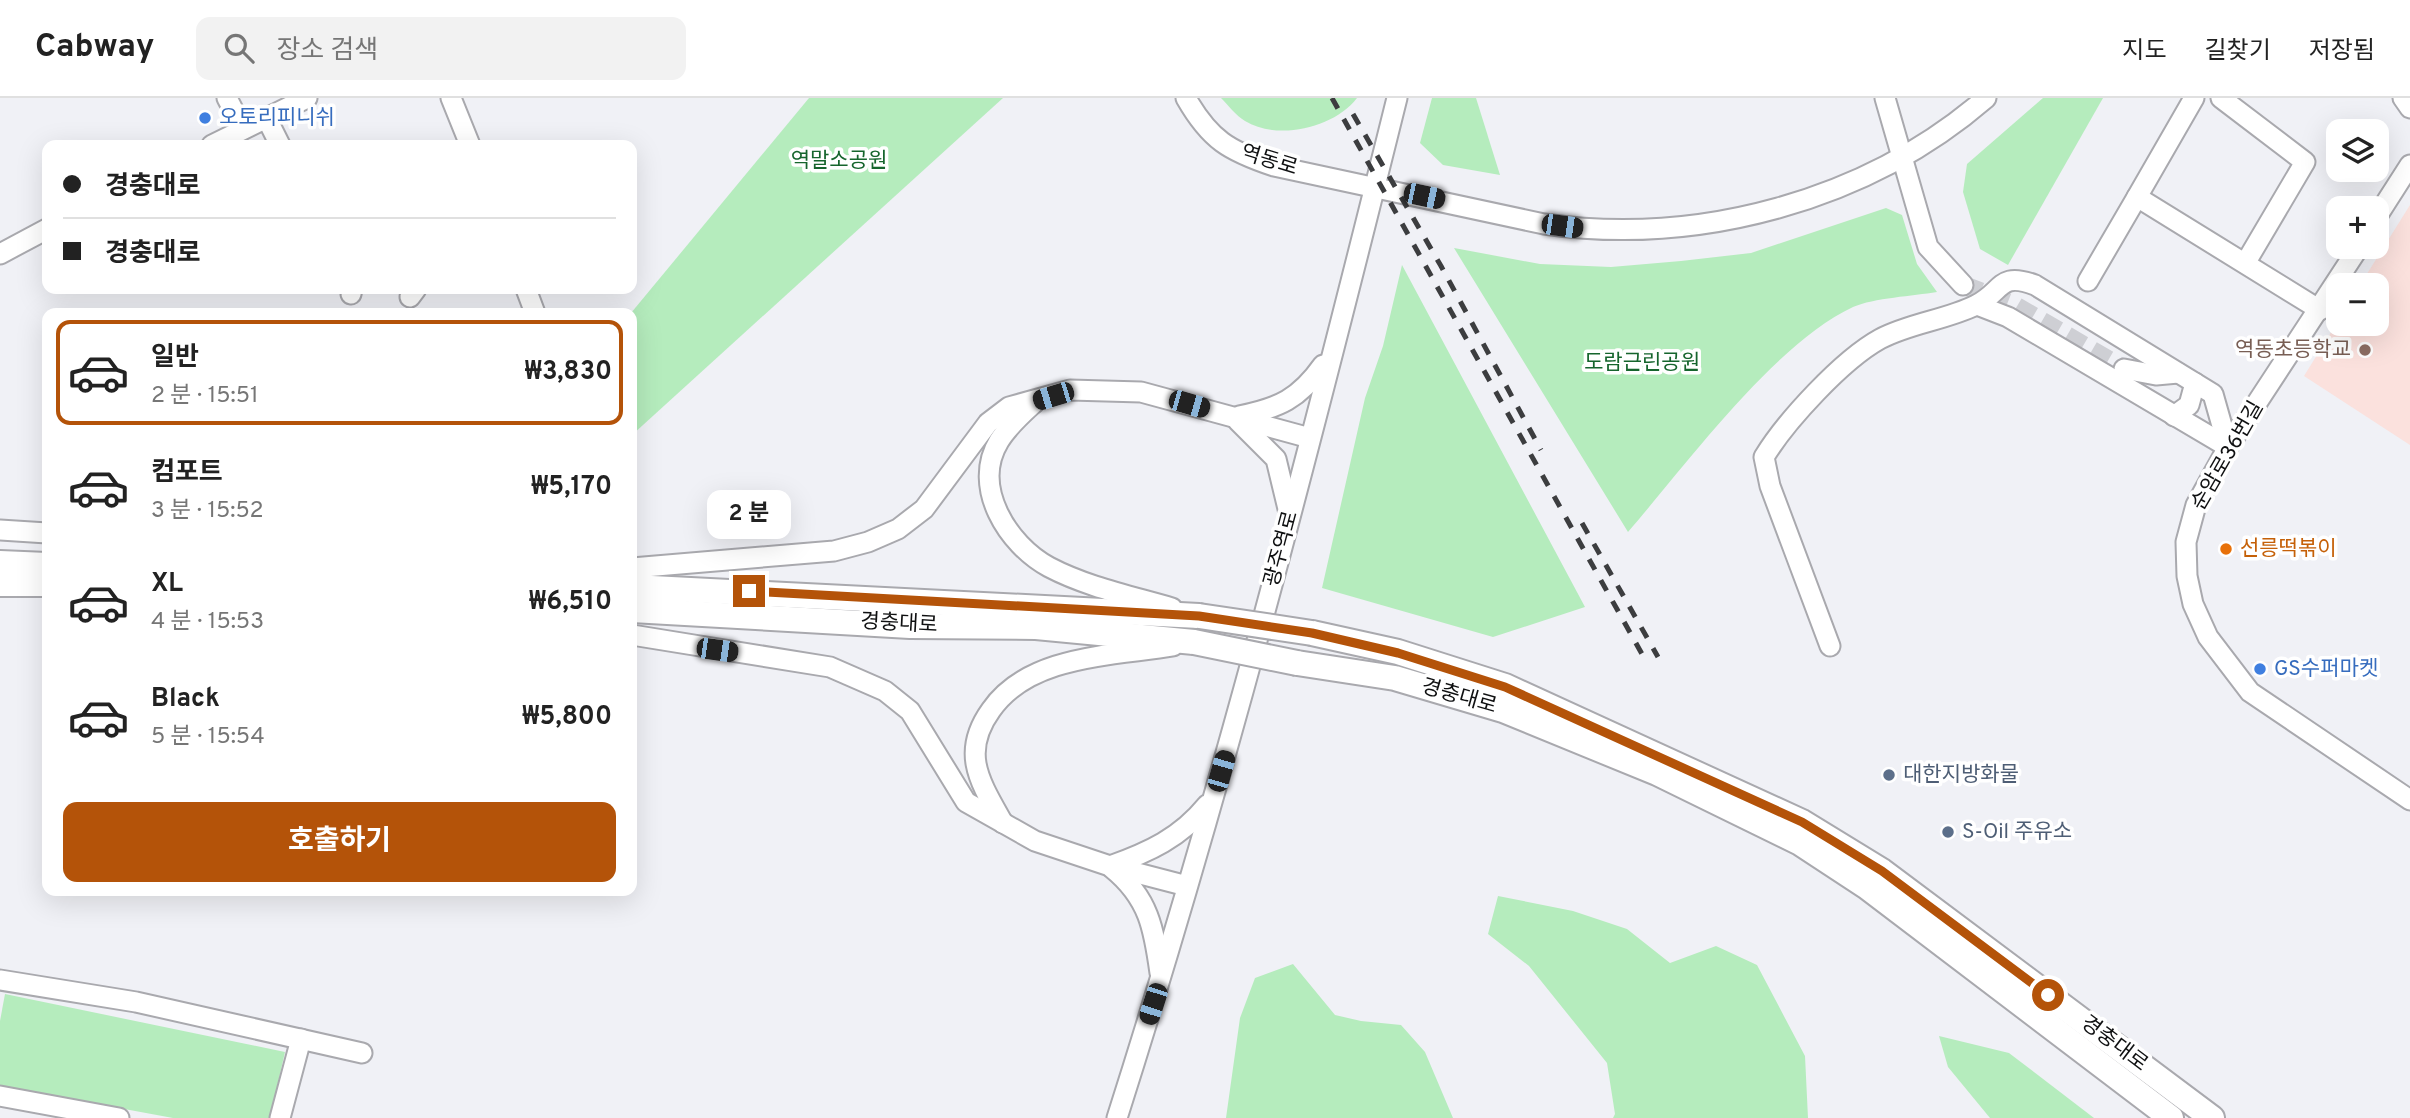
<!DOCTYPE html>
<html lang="ko">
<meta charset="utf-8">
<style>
body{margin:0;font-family:Overpass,"Noto Sans KR",sans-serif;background:#f2f2f2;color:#222;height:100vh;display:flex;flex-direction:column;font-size:26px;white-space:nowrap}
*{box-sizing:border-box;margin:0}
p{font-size:23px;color:#767676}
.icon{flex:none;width:38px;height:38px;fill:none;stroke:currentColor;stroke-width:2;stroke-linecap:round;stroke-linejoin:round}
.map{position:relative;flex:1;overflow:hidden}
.side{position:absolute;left:42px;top:210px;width:595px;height:588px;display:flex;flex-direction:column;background:#fff;border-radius:14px;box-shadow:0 7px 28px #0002}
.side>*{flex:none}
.top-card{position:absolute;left:42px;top:42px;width:595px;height:154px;border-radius:14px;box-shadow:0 7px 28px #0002;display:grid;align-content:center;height:154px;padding:0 21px;background:#fff}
.buttons{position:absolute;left:2326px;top:21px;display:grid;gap:14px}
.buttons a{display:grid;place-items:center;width:63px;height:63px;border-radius:14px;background:#fff;box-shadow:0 7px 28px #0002;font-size:35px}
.end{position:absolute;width:32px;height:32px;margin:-16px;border:9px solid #b45309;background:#fff;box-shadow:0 0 0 4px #fff}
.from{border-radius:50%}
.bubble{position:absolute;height:49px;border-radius:14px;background:#fff;box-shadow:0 7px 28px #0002;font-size:23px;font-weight:700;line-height:49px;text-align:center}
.car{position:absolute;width:21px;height:42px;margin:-21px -10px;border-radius:9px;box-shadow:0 0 5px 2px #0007;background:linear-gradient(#222 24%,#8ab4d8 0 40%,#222 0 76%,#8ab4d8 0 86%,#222 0)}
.top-card b{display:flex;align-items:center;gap:24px;height:66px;font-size:26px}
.top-card b+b{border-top:2px solid #e0e0e0}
.top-card i{width:18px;height:18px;background:#222}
ul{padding:12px 0 0;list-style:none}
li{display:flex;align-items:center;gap:21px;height:105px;margin:0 14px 10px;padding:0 7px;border:4px solid transparent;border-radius:14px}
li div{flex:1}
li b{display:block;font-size:26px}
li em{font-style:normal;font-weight:700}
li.selected{border-color:#b45309}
li>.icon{width:63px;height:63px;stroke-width:1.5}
.button{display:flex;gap:14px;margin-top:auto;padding:14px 21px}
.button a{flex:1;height:80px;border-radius:14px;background:#b45309;color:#fff;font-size:28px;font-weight:700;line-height:80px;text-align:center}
header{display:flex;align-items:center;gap:42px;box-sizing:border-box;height:98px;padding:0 35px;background:#fff;border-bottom:2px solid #e0e0e0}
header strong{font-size:33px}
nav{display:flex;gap:38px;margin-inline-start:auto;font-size:24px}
.search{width:490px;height:63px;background:#f2f2f2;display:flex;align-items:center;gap:18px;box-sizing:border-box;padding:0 24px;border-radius:14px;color:#767676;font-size:26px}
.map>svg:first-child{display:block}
</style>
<header>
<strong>Cabway</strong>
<div class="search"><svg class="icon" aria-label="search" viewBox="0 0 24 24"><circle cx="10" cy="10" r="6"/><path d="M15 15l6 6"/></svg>장소 검색</div>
<nav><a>지도</a><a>길찾기</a><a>저장됨</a></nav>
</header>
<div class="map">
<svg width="2410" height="1020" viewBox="0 0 2410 1020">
<rect width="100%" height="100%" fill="#f0f1f6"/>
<!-- education -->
<polygon fill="#fbe1dd" points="2410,107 2410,347 2304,278 2338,223 2376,226 2376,187 2360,187"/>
<!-- green -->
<g fill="#b5ecbd">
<polygon points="809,0 1003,0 632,337 631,215"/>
<path d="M1221,0h136c-23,30 -79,43 -112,23 -9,-5 -17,-16 -24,-23z"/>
<polygon points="1432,0 1476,0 1500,77 1443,67 1420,45"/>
<polygon points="2043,0 2103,0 2008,167 1980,151 1963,94 1967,66"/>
<path d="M1886,110l16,7 15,49 20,28c-24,4 -63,6 -84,15 -79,37 -167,158 -225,225l-174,-284 86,16 71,3 70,-6 70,-8z"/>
<polygon points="1402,167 1585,509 1493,539 1322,490 1365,300 1383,248"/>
<polygon points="1498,798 1573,813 1627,831 1670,865 1716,848 1757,867 1805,958 1808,1020 1613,1020 1615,1016 1607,965 1529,868 1488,836"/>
<polygon points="1293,866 1335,917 1361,923 1401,927 1425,954 1453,1020 1226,1020 1240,920 1255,880"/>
<polygon points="5,896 285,954 270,1020 173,1020 0,988 0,923"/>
<polygon points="1939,938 2009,955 2094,1020 1990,1020 1948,969"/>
</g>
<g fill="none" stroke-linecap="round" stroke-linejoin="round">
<!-- minor-tunnel -->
<polyline stroke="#cecfd4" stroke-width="19" stroke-dasharray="19 10" stroke-linecap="butt" points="1963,187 2014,207 2124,271"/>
<defs>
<g id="minor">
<polyline points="227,0 243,31"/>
<polyline points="451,0 470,47"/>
<path d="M1186,0c24,42 43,53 88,68l270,58c155,22 323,-23 442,-126"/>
<polyline points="1885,0 1928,149 1963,187"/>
<polyline points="2194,0 2137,99 2320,212"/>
<polyline points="2221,0 2305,64 2246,164"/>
<polyline points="2403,0 2410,10"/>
<polyline points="267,21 280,47"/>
<polyline points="212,47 307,0"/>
<polyline points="2376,120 2410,67"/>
<polyline points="2359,149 2228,349 2196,407 2186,444 2187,478 2193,506 2208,539 2250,594 2410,702"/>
<polyline points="0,156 47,131"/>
<polyline points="2088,183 2137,99"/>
<polyline points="526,191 535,215"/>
<polyline points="351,196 352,191"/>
<polyline points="410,199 416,191"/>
<polyline points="1977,207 2008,219 2228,349"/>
<polyline points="2124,271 2156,277 2178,275"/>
<path d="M1035,304c-13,12 -27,24 -36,39 -28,46 9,104 50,126 38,20 82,29 123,41"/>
<path d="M1239,318c40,-8 60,-17 84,-51"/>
<polyline points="2174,318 2189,307 2195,285"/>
<polyline points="1238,323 1276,361 1289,415"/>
<polyline points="0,432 47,435"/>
<polyline points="632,470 834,453 868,444 898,431 924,411 988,325 1009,309 1070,292 1141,294 1310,340"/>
<polyline points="632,537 830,569 885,593 910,613 966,704 1035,743 1110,768 1187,788"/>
<path d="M1830,548l-60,-160 -6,-29c22,-36 78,-97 116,-118 30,-16 66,-19 96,-34 27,-13 22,-34 59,-20l178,109 15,53"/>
<path d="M1003,725c-23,-41 -43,-70 -12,-113 38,-55 121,-54 182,-64"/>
<path d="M1110,768c39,-14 70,-28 97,-61"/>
<path d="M1112,770c37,30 42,61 48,105"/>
<polyline points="0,882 136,904 362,955"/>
<polyline points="0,998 119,1020"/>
<polyline points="280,1020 301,941"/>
<path d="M1117,1020c107,-336 195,-678 280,-1020"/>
</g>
<g id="major">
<polyline points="0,465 47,467"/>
<polyline points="0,486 47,486"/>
<polyline points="632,489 1199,518"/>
<polyline points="632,512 910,528 1036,529 1194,544"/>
<polyline points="1312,535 1398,554 1505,588 1802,724 1882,773 2212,1020"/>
<polyline points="1297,565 1395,580 1503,612 1657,675 1800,745 1867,789 2171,1020"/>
</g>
</defs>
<!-- minor casing -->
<use href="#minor" stroke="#a9a9ae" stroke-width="23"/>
<!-- major casing -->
<use href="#major" stroke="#a9a9ae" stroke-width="28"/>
<!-- minor -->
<use href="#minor" stroke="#fff" stroke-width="19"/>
<!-- major -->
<use href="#major" stroke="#fff" stroke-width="24"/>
<!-- rail -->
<g stroke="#3c3d3f" stroke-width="5" stroke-dasharray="12 12" stroke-linecap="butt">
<polyline points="1332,0 1647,565"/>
<polyline points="1353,16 1441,168 1541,352"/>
<polyline points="1582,425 1658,559"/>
</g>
<defs>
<g id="major-bridge">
<polyline points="1199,518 1312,535"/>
<polyline points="1194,544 1297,565"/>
</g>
</defs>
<!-- major-bridge casing -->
<use href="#major-bridge" stroke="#a9a9ae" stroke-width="28" stroke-linecap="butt"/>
<!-- major-bridge -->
<use href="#major-bridge" stroke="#fff" stroke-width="24"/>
</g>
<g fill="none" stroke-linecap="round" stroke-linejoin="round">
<!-- route -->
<polyline stroke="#b45309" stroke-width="9" points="749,493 1199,518 1312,535 1398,555 1505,589 1802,724 1882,773 2048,897"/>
</g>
<!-- markers -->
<g fill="#3f7fe0" stroke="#fff" stroke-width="2.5">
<circle cx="205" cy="20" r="7"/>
<circle cx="2260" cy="571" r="7"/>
</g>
<circle fill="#8d6e63" stroke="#fff" stroke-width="2.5" cx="2365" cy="252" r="7"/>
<circle fill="#e8710a" stroke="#fff" stroke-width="2.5" cx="2226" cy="451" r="7"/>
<g fill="#5c6f8a" stroke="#fff" stroke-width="2.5">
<circle cx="1889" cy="677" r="7"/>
<circle cx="1948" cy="734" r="7"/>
</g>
<g text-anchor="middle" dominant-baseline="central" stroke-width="7" stroke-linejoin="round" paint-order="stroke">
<!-- shop labels -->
<g font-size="21" fill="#366cbe" stroke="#fff" text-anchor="start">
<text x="219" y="20">오토리피니쉬</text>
<text x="2274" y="571">GS수퍼마켓</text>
</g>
<!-- park labels -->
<g font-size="21" fill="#16652d" stroke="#fff">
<text x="839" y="63">역말소공원</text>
<text x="1642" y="265">도람근린공원</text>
</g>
<!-- street labels -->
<g font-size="21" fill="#0f1011" stroke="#fff">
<text transform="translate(1269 63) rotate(17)">역동로</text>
<text transform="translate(2228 358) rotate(-60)">순암로36번길</text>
<text transform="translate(1282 451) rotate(-75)">광주역로</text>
<text transform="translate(899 526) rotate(3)">경충대로</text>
<text transform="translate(1459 599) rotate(16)">경충대로</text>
<text transform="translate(2114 946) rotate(37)">경충대로</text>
</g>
<!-- education labels -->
<g font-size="21" fill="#785e54" stroke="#fff" text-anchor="end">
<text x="2351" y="252">역동초등학교</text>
</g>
<!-- food labels -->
<g font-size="21" fill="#c56008" stroke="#fff" text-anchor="start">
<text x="2240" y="451">선릉떡볶이</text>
</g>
<!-- service labels -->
<g font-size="21" fill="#4e5e75" stroke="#fff" text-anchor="start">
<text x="1903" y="677">대한지방화물</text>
<text x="1962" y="734">S-Oil 주유소</text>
</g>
</g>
</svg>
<div class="buttons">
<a><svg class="icon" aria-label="layers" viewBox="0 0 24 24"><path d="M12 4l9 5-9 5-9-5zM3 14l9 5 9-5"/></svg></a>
<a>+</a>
<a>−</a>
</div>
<i class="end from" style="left:2048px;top:897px"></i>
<i class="end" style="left:749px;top:493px"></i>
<div class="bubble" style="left:707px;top:392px;width:84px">2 분</div>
<i class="car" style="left:1424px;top:98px;rotate:102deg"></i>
<i class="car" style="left:1562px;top:128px;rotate:98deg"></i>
<i class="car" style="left:1053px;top:298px;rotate:253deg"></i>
<i class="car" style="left:1189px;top:306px;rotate:106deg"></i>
<i class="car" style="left:717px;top:552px;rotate:98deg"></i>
<i class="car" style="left:1221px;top:673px;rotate:16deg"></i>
<i class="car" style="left:1153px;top:906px;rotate:198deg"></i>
<div class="top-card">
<b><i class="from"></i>경충대로</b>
<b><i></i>경충대로</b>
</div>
<section class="side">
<ul>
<li class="selected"><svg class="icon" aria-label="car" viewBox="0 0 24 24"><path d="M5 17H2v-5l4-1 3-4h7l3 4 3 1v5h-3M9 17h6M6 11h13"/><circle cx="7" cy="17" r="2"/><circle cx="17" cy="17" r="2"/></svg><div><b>일반</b><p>2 분 · 15:51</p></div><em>₩3,830</em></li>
<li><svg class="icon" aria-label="car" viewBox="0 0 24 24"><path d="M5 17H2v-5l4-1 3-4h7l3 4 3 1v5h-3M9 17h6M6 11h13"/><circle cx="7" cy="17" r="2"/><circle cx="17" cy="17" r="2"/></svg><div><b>컴포트</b><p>3 분 · 15:52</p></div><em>₩5,170</em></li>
<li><svg class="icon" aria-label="car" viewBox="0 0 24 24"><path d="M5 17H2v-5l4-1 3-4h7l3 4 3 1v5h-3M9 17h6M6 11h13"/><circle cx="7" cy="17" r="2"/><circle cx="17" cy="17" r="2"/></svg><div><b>XL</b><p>4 분 · 15:53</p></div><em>₩6,510</em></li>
<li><svg class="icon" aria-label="car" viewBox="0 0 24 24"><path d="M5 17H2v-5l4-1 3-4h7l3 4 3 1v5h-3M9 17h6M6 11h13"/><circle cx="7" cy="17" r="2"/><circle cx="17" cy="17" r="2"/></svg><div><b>Black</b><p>5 분 · 15:54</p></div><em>₩5,800</em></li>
</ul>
<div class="button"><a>호출하기</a></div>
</section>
</div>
